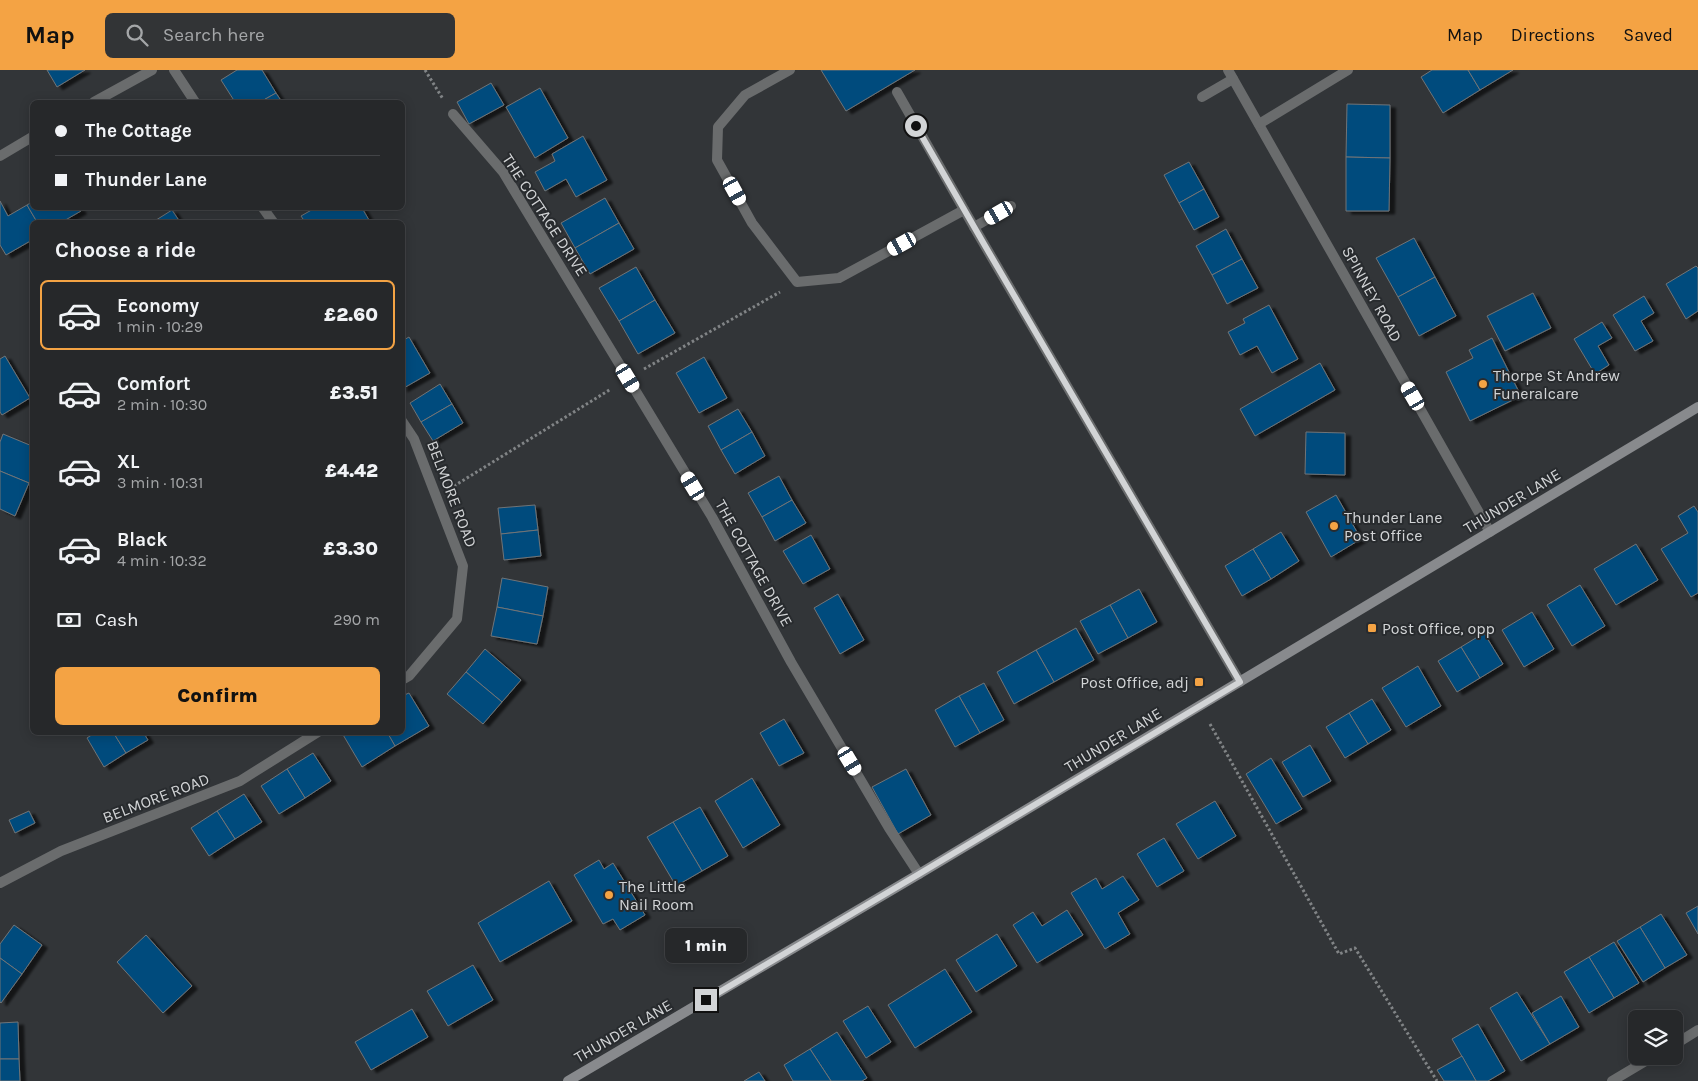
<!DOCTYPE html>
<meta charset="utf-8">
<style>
body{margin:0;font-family:Karla,sans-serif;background:#323436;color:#f1f3f6;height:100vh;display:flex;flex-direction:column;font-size:19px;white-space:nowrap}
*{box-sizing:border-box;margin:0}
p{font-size:16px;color:#a4a6a8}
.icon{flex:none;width:28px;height:28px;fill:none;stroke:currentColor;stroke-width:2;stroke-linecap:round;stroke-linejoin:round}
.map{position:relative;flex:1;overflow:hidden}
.details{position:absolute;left:30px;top:150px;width:375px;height:515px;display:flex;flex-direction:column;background:#26282a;border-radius:8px;box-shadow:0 2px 12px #0003,0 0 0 1px #424447}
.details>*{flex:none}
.guide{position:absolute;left:30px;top:30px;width:375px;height:110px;border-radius:8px;box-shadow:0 2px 12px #0003,0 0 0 1px #424447;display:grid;align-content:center;height:110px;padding:0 25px;background:#26282a}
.controls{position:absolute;left:1628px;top:940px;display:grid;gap:10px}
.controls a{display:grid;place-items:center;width:55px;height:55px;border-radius:8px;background:#26282a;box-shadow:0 2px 12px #0003,0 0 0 1px #424447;font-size:25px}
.end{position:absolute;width:22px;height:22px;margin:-11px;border:6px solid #d2d4d6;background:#111;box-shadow:0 0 0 2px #111}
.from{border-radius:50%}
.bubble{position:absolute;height:35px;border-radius:8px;background:#26282a;box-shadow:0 2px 12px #0003,0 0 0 1px #424447;font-size:16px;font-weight:800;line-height:35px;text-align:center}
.car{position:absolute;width:15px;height:30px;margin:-15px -8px;border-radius:6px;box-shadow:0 0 4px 1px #0007;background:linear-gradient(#fff 24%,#345 0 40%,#fff 0 76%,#345 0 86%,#fff 0)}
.guide b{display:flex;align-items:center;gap:18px;height:48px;font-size:19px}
.guide b+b{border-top:1px solid #424447}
.guide i{width:12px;height:12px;background:#f1f3f6}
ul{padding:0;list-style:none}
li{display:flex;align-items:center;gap:15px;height:70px;margin:0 10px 8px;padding:0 15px;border:2px solid transparent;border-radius:8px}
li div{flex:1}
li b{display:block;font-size:19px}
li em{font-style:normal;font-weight:800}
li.active{border-color:#f4a344}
li>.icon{width:45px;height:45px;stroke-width:1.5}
h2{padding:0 25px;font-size:22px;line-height:60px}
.pay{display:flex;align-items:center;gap:12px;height:55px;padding:0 25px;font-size:19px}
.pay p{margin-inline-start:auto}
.button{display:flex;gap:10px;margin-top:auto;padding:10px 25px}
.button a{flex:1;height:58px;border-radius:8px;background:#f4a344;color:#111;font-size:20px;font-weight:800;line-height:58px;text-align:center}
header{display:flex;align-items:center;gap:30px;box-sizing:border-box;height:70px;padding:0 25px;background:#f4a344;color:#111}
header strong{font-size:24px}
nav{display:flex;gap:28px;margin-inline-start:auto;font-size:18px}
.search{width:350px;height:45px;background:#323436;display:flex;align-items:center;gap:12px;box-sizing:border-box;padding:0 18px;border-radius:8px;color:#a4a6a8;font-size:19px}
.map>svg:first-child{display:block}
</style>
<header>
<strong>Map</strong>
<div class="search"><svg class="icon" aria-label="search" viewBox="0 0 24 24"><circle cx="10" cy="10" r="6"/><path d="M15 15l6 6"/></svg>Search here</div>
<nav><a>Map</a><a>Directions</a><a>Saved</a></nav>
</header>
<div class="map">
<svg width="1698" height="1011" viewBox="0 0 1698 1011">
<defs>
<filter id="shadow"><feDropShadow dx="5.5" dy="3" stdDeviation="1" flood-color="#0009"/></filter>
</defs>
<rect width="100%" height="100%" fill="#323538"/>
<!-- building -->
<g fill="#014b7d" stroke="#707477" filter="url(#shadow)">
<polygon points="47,0 85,0 57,17"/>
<polygon points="237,0 262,0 276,23 260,32 235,32 221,10"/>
<polygon points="821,0 915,0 846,41"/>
<polygon points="1432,0 1468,0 1480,20 1443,43 1421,7"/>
<polygon points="1468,0 1513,0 1480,20"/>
<polygon points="491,13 504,35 469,54 457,32"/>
<polygon points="540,18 568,68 535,88 506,37"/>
<polygon points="276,23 282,32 260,32"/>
<polygon points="1347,34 1390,35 1390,88 1346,87"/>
<polygon points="583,66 607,110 576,127 566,109 545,121 535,102 555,91 552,84"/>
<polygon points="1346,87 1390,88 1389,141 1346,141"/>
<polygon points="1189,92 1204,119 1179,133 1164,105"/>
<polygon points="1204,119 1219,147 1194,160 1179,133"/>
<polygon points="605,128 619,153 575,178 561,153"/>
<polygon points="0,131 8,146 27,135 37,152 32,152 32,170 6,185 0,175"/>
<polygon points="32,132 32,138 79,138 81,141 62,152 37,152 27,135"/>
<polygon points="315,138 362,138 369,150 365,152 305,152 301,146"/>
<polygon points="172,140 180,152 153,152"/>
<polygon points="619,153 634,179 590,204 575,178"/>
<polygon points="1226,159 1242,189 1212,205 1196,176"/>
<polygon points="1414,168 1435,207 1398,227 1376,188"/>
<polygon points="1242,189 1258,218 1227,234 1212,205"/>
<polygon points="1696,196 1698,198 1698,241 1686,249 1666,214"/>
<polygon points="636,197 655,230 619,251 599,218"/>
<polygon points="1435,207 1456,246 1419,266 1398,227"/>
<polygon points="1533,223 1551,258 1505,281 1487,246"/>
<polygon points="1644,226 1654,243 1641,251 1653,271 1635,281 1613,245"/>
<polygon points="655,230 675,263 638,284 619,251"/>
<polygon points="1269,235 1298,289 1272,303 1257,276 1240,285 1228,262 1245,253 1243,249"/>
<polygon points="1602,252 1612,268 1598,276 1609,295 1595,304 1574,269"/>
<polygon points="409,267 430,303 402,319 402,271"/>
<polygon points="1492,268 1521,326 1470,351 1446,302 1473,288 1469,280"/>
<polygon points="5,286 30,328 2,345 0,342 0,289"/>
<polygon points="704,287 727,328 699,343 676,303"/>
<polygon points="1320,293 1335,320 1255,366 1240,339"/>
<polygon points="440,314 452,334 421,352 410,333"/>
<polygon points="452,334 463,353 433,371 421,352"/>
<polygon points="738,339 752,362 721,380 708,356"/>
<polygon points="752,362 765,386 735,404 721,380"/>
<polygon points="1306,362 1345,363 1345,405 1305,404"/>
<polygon points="3,364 32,376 32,403 29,413 0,401 0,372"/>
<polygon points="0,401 29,413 15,446 0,439"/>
<polygon points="779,406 792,430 762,447 748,423"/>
<polygon points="1336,425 1361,469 1331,487 1306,442"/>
<polygon points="792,430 806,453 775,471 762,447"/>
<polygon points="535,435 538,460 501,464 498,438"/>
<polygon points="1694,436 1698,442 1698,523 1691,527 1661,479 1688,463 1678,446"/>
<polygon points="538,460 541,486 504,490 501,464"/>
<polygon points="1281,462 1299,491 1271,509 1253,479"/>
<polygon points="811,465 830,499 803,514 783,481"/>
<polygon points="1636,474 1658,510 1616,535 1594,499"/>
<polygon points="1253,479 1271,509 1242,526 1225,496"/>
<polygon points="502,508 548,517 543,546 497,537"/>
<polygon points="1580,515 1605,556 1572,576 1547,535"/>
<polygon points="1139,519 1157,552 1128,568 1110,535"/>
<polygon points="838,524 864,570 840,584 814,538"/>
<polygon points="1110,535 1128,568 1098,584 1080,551"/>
<polygon points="497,537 543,546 537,574 491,566"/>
<polygon points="1532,542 1554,579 1524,597 1502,560"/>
<polygon points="1076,558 1094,590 1054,612 1036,580"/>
<polygon points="1484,563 1503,594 1480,608 1461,577"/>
<polygon points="1461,577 1480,608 1457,622 1438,591"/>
<polygon points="485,579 521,610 502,632 466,602"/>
<polygon points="1036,580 1054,612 1014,634 997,602"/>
<polygon points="1418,596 1441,636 1406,657 1382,618"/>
<polygon points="466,602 502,632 483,654 447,624"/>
<polygon points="984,613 1004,650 980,663 959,626"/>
<polygon points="409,623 429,656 395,676 387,662 402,662 402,626"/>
<polygon points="959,626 980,663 955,677 935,640"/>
<polygon points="1372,629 1391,660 1368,674 1349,643"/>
<polygon points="1349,643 1368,674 1345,688 1326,657"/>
<polygon points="784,649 804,683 779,696 760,663"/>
<polygon points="96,662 113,662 126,683 104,697 87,668"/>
<polygon points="113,662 143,662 148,670 126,683"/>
<polygon points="343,662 387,662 395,676 362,697 342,663"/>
<polygon points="1310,675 1331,711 1303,727 1282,692"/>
<polygon points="313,683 331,711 305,728 287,699"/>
<polygon points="1271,688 1302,739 1276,754 1246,704"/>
<polygon points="287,699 305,728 279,744 261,716"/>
<polygon points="906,699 931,745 898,764 872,717"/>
<polygon points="752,708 780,755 743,778 715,731"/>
<polygon points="244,724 262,752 235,769 217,741"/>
<polygon points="1215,731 1236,766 1198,789 1176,754"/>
<polygon points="700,737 728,786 702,801 673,752"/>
<polygon points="29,741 35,753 15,763 9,750"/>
<polygon points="217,741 235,769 209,786 191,758"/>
<polygon points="673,752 702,801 676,816 647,767"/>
<polygon points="1164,768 1184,801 1157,817 1137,784"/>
<polygon points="599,790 604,799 613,793 645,845 620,860 613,849 603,854 574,805"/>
<polygon points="1123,806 1139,830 1118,843 1130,864 1105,879 1071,823 1096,808 1102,819"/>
<polygon points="549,811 572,851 500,892 478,853"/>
<polygon points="1698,836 1698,864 1686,843"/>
<polygon points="1067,840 1083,865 1037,893 1013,855 1033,842 1042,856"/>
<polygon points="1661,844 1687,885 1665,898 1640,857"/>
<polygon points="14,855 42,875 22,904 0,888 0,874"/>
<polygon points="1640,857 1665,898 1643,912 1617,871"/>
<polygon points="997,864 1017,896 976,922 956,890"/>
<polygon points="146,865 192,916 163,943 117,892"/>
<polygon points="1614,872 1639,913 1614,928 1589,887"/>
<polygon points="1589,887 1614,928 1589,943 1564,902"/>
<polygon points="0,888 22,904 1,933 0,932"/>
<polygon points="473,895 493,930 448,956 427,921"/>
<polygon points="945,899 972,942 915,978 888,935"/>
<polygon points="1517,922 1550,974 1521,991 1490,938"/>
<polygon points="1561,926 1579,957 1550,974 1532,943"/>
<polygon points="868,936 891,972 866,988 843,951"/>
<polygon points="412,939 428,967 371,1000 355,972"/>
<polygon points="18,952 19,989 0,989 0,953"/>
<polygon points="1478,954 1505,1001 1488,1011 1476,1011 1452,969"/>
<polygon points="837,962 867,1008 862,1011 831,1011 810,979"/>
<polygon points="810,979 831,1011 793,1011 784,995"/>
<polygon points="1462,986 1476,1011 1444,1011 1437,1000"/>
<polygon points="0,989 19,989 20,1011 0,1011"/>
<polygon points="759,1002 765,1011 744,1011"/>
</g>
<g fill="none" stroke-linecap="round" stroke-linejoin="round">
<!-- path -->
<g stroke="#818486" stroke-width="3" stroke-dasharray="2.5 2.5" stroke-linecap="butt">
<polyline points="425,0 443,29"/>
<polyline points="644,299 780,222"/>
<polyline points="454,416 611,319"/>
<polyline points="1210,654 1339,884 1355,878 1437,1011"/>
</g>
<!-- lane -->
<g stroke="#6a6c6d" stroke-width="10">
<polyline points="790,0 745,25 718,57 717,90 752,153 797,212 839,208 964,140"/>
<polyline points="897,22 974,157 1240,612"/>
<polyline points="1202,27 1233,9"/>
<polyline points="974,157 1011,136"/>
</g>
<!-- street -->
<g stroke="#6a6c6d" stroke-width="10">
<polyline points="174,0 195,32"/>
<polyline points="1228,0 1490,462"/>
<polyline points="94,32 152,0"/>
<polyline points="453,44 503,102 712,447 791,592 889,758 919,804"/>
<polyline points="1259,54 1348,0"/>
<polyline points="0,86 32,67"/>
<polyline points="263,138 273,152"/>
<polyline points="402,351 414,369 463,496 457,549 409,606 402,610"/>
<polyline points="0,813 61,781 240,711 318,662"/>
<polyline points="1674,975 1698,960"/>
<polyline points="1612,1011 1654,986"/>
</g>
<!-- secondary -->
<polyline stroke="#888a8d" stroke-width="10" points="568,1011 919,804 1698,337"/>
</g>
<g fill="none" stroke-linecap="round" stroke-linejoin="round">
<!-- route -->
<polyline stroke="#d2d4d6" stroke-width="6" points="706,930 919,804 1240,612 984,174 916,56"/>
</g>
<!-- markers -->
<g fill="#f4a344" stroke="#282b2e" stroke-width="2">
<circle cx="1483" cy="314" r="5"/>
<circle cx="1334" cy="456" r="5"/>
<rect x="1367" y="553" width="10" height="10" rx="2.5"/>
<rect x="1194" y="607" width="10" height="10" rx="2.5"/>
<circle cx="609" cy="825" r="5"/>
</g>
<g text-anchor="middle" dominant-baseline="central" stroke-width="4" stroke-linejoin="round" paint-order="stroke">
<!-- street labels -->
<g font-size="16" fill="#d2d4d6" stroke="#282b2e">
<text transform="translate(545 145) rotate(57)">THE COTTAGE DRIVE</text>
<text transform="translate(1372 224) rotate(61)">SPINNEY ROAD</text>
<text transform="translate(452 424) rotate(69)">BELMORE ROAD</text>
<text transform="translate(1512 431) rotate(-31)">THUNDER LANE</text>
<text transform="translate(754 493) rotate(61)">THE COTTAGE DRIVE</text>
<text transform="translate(1113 670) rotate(-31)">THUNDER LANE</text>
<text transform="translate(156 728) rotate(-21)">BELMORE ROAD</text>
<text transform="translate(623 961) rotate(-30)">THUNDER LANE</text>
</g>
<!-- poi labels -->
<g font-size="16" fill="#d2d4d6" stroke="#282b2e" text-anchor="start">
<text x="1493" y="305">Thorpe St Andrew<tspan x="1493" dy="18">Funeralcare</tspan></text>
<text x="1344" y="447">Thunder Lane<tspan x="1344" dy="18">Post Office</tspan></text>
<text x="1382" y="558">Post Office, opp</text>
<text x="1189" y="612" text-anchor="end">Post Office, adj</text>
<text x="619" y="816">The Little<tspan x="619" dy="18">Nail Room</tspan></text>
</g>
</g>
</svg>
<div class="controls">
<a><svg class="icon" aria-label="layers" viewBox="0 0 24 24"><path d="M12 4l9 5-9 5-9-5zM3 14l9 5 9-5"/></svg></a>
</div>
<i class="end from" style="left:916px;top:56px"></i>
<i class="end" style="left:706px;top:930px"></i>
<div class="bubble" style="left:665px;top:858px;width:82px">1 min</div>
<i class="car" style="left:735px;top:121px;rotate:151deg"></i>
<i class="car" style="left:999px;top:143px;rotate:240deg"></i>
<i class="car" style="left:902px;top:174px;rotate:241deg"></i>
<i class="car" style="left:628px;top:308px;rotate:149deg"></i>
<i class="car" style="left:1413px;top:326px;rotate:330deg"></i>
<i class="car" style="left:693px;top:416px;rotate:329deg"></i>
<i class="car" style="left:850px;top:691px;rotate:149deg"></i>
<div class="guide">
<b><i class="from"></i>The Cottage</b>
<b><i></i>Thunder Lane</b>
</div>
<section class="details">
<h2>Choose a ride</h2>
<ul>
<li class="active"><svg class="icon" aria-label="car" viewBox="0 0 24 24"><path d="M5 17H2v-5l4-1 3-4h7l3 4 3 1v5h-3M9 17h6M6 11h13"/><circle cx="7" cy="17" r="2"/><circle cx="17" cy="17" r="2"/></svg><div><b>Economy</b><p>1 min · 10:29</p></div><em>£2.60</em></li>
<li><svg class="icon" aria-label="car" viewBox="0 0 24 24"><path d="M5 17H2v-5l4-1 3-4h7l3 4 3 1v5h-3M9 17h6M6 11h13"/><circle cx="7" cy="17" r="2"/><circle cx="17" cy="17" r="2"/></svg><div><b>Comfort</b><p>2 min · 10:30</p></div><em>£3.51</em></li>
<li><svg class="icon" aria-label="car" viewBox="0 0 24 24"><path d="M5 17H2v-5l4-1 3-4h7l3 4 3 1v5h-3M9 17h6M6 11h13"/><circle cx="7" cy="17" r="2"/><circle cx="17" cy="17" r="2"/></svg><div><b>XL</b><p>3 min · 10:31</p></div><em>£4.42</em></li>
<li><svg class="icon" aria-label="car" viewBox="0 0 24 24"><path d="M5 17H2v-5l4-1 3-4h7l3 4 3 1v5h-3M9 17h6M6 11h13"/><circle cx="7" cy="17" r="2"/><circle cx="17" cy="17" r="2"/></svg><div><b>Black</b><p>4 min · 10:32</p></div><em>£3.30</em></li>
</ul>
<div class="pay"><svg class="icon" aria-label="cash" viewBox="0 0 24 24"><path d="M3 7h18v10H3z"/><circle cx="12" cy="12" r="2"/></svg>Cash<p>290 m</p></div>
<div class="button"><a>Confirm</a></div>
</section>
</div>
